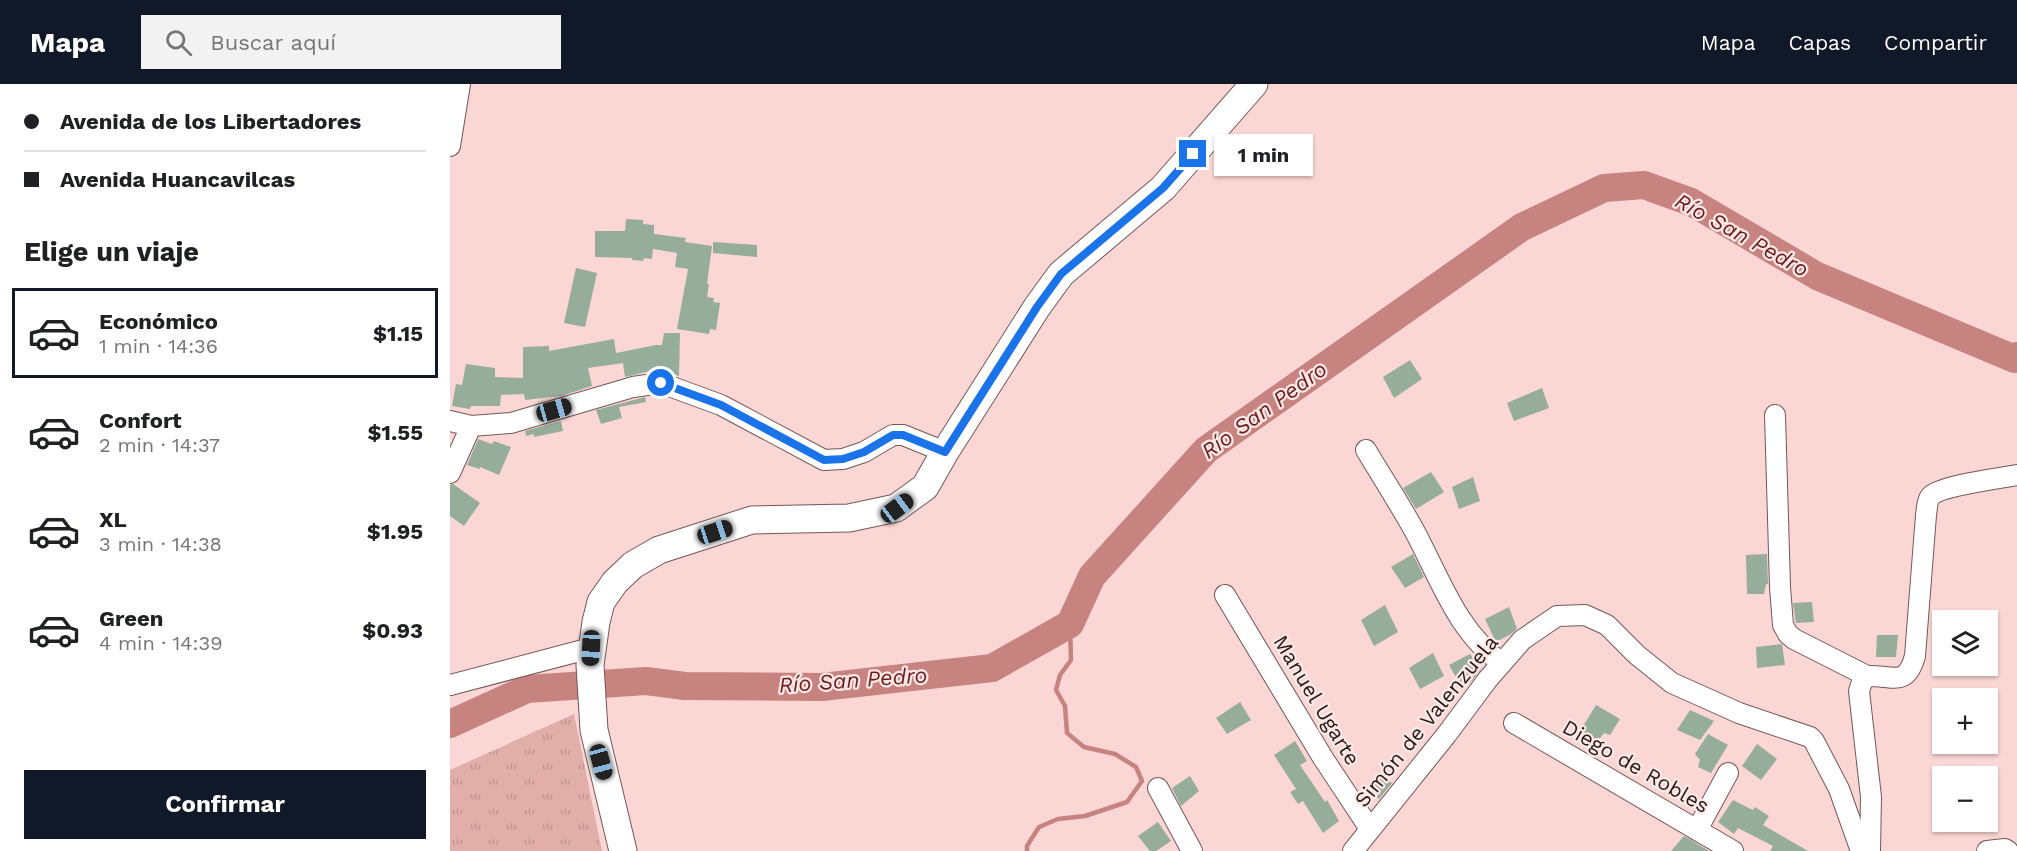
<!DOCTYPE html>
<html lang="es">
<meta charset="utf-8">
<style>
body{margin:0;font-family:"Work Sans",sans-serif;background:#f2f2f2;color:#202124;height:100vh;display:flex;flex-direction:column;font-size:22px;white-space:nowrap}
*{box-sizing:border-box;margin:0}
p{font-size:20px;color:#757577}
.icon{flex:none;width:33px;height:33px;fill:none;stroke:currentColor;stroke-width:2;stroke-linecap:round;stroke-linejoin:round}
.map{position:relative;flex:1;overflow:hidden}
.drawer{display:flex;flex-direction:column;background:#fff;width:450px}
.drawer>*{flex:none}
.banner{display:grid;align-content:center;height:132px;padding:0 24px;background:#fff}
.controls{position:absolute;left:1482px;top:526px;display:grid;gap:12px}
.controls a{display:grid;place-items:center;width:66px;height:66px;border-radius:0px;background:#fff;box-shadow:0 2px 4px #0004;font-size:30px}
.end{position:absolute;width:27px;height:27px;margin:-14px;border:8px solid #1a73e8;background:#fff;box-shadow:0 0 0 3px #fff}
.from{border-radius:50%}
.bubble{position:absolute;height:42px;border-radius:0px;background:#fff;box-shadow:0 2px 4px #0004;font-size:20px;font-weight:700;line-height:42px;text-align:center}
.car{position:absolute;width:18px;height:36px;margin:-18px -9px;border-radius:8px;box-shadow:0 0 4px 2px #0007;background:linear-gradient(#222 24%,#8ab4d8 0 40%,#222 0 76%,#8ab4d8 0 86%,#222 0)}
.banner b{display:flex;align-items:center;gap:21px;height:57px;font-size:22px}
.banner b+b{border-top:2px solid #e0e0e0}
.banner i{width:15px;height:15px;background:#202124}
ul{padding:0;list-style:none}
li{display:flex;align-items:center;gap:18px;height:90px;margin:0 12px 9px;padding:0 12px;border:3px solid transparent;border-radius:0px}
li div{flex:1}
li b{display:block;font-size:22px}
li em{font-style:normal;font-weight:700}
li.on{border-color:#111827}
li>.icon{width:54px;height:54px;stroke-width:1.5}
h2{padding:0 24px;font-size:27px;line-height:72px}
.action{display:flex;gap:12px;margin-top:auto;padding:12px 24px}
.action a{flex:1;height:69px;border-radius:0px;background:#111827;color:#fff;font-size:24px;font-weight:700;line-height:69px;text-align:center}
header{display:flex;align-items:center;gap:36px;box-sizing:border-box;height:84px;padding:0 30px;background:#111827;color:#fff}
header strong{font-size:28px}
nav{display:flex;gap:33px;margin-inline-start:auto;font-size:21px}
.search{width:420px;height:54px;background:#f2f2f2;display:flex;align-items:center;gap:15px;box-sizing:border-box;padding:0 21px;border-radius:0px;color:#757577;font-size:22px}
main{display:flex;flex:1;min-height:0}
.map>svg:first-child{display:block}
</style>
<header>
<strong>Mapa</strong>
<div class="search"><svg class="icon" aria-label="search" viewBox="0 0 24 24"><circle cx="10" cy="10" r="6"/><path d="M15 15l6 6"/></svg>Buscar aquí</div>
<nav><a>Mapa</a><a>Capas</a><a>Compartir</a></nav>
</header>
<main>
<section class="drawer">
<div class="banner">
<b><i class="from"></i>Avenida de los Libertadores</b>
<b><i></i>Avenida Huancavilcas</b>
</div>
<h2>Elige un viaje</h2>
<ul>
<li class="on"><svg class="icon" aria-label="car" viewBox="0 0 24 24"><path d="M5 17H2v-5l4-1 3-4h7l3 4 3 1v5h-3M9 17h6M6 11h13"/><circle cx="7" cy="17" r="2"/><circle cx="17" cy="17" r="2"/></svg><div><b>Económico</b><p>1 min · 14:36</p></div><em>$1.15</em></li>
<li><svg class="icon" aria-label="car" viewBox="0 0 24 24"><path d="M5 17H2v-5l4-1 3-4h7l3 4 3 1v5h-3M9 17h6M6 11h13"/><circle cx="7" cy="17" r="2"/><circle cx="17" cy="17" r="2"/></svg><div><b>Confort</b><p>2 min · 14:37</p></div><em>$1.55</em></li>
<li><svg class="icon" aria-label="car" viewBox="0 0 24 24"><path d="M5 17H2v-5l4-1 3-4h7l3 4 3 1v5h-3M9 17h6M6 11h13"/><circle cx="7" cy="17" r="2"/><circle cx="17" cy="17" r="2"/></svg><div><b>XL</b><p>3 min · 14:38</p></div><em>$1.95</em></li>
<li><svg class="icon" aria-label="car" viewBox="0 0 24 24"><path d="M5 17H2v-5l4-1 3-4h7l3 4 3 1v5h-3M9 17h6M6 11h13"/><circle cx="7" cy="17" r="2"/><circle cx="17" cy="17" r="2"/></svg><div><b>Green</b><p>4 min · 14:39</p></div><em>$0.93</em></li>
</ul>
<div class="action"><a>Confirmar</a></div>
</section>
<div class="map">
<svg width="1567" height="767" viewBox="0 0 1567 767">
<defs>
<pattern id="grass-tufts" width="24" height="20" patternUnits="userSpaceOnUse" patternTransform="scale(1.5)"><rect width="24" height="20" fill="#e1aeaa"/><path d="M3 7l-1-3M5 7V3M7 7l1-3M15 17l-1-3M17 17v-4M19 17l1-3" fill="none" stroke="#c19592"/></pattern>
</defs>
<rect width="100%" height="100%" fill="#fad7d4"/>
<!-- grass -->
<polygon fill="url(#grass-tufts)" points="124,630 152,767 0,767 0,686"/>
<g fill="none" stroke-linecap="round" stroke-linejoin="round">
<!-- stream -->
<polyline stroke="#c7837f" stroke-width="4.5" points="577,767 577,762 589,743 608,735 635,732 677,718 692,697 686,683 665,670 634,663 617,649 615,622 606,606 610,591 621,576 620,540"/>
<!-- river -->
<polyline stroke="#c7837f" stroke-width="28" points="0,640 77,605 196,597 235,602 372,603 542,584 620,540 642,492 756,366 1072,143 1154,104 1194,101 1241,118 1367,192 1565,275 1567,272"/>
</g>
<!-- building -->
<g fill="#95ad9a">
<polygon points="176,135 193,136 193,140 204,141 204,150 236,154 235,158 262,162 257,200 259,200 257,213 264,214 263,218 270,219 266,246 260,245 259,250 227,245 238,185 225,183 227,169 203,165 202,175 194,174 193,177 182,176 182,174 145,173 145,147 175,147"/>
<polygon points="263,158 307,161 307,173 263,169"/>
<polygon points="126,184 147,189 135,243 114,239"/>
<polygon points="214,249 230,249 229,292 217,288 217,283 175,293 173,279 138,284 142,302 111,312 75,316 74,310 51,311 50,322 21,322 20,325 2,322 6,300 12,301 16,280 45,284 45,293 73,294 73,263 99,262 99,267 164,255 166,269 206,261 212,261"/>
<polygon points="960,276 972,295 944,314 933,293"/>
<polygon points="1092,304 1099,324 1064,337 1057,319"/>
<polygon points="195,313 196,318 169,323 172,334 151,340 146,326"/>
<polygon points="111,337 113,347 84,353 84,350 76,352 75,347"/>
<polygon points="28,355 42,360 44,357 61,363 49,391 30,383 30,385 17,381"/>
<polygon points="981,388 994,408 966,425 953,404"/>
<polygon points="1023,393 1030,417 1009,425 1002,403"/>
<polygon points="3,400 30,419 14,442 0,432 0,401"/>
<polygon points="963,470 974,493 955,504 941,483"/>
<polygon points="1317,470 1318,500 1316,500 1314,510 1297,510 1296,471"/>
<polygon points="1362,518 1364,538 1346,539 1343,519"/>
<polygon points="935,521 948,548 924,562 911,536"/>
<polygon points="1059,523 1067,545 1061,550 1046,558 1035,535"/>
<polygon points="1427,551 1448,551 1446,573 1426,573"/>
<polygon points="1332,560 1335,581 1307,584 1306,563"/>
<polygon points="983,569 994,592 970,605 959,584"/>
<polygon points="1020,570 1031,585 1021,598 1012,604 999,581"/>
<polygon points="790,618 801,636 777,650 766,634"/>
<polygon points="1146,621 1170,635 1160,651 1154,649 1147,658 1129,649"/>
<polygon points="1240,626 1264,637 1250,656 1227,646"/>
<polygon points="1258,650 1278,661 1261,689 1248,683 1250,676 1245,670"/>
<polygon points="845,657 857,677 850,681 875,718 877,716 889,737 873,749 853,717 848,720 840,708 846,705 824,671"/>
<polygon points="1307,660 1327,675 1311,696 1292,682"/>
<polygon points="931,690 942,699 929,715 918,705"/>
<polygon points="740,692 749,707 731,722 722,704"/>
<polygon points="1283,716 1303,726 1305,723 1319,732 1313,741 1358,767 1320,767 1323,762 1288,744 1284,750 1268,738"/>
<polygon points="708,738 721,757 706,767 700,767 688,752"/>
<polygon points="1234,752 1241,756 1259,767 1221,767"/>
</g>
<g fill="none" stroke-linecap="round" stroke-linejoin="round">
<defs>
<g id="street">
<polyline points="0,62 10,0"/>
<polyline points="1325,331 1330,503 1333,541 1338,550 1344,555 1417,592"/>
<polyline points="0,337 21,342 61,339 183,303 211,299 271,321 374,376 393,375 414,368 443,351 453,351 495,368"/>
<path d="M916,366c16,27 33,53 48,80 25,46 43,102 88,133"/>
<polyline points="0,389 21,342"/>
<polyline points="775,511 873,674 920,745"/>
<polyline points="0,601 141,564"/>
<polyline points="1064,639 1283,767"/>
<polyline points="708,704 742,767"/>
<polyline points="1247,746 1278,689"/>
<polyline points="903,767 997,650 1038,595 1072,556 1107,532 1135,531 1157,541 1187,571 1222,599 1289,629 1360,653 1364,657 1389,705 1411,767"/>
<path d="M1420,767l1,-54 -12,-106 3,-9 5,-6c26,-1 39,12 48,-20l11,-141c1,-6 1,-14 4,-18 8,-11 71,-19 87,-22"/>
<polyline points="1537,767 1555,765 1558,767"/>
</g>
<polyline id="secondary" points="173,767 144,646 140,581 146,538 151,518 165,498 183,481 209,466 302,436 399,434 446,424 475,403 495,368 587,223 611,190 713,104 804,0"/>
</defs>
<!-- street casing -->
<use href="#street" stroke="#745755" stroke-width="22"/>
<!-- secondary casing -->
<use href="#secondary" stroke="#745755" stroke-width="29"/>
<!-- street -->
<use href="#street" stroke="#fff" stroke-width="20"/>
<!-- secondary -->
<use href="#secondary" stroke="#fff" stroke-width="27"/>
</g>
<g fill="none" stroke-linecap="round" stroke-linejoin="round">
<!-- route -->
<polyline stroke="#1a73e8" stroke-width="8" points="211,299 271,321 374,376 393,375 414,368 443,351 453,351 495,368 587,223 611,190 713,104 743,70"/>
</g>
<g text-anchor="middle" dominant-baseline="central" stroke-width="4.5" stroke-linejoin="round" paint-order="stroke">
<!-- street labels -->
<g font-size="21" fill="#251918" stroke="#fde8e6">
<text transform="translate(867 616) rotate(59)">Manuel Ugarte</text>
<text transform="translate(976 637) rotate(-51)">Simón de Valenzuela</text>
<text transform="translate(1186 682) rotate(30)">Diego de Robles</text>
</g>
<!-- water labels -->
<g font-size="22" font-style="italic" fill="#6d1b1d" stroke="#fde8e6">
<text transform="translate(1292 151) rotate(29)">Río San Pedro</text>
<text transform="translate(814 326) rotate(-36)">Río San Pedro</text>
<text transform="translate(403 596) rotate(-4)">Río San Pedro</text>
</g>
</g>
</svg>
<div class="controls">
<a><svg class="icon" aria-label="layers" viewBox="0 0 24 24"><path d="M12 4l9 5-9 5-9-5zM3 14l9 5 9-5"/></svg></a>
<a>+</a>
<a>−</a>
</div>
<i class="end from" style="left:211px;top:299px"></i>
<i class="end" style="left:743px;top:70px"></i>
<div class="bubble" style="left:764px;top:50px;width:99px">1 min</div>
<i class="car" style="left:104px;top:326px;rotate:74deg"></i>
<i class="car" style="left:447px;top:424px;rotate:53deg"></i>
<i class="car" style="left:265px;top:448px;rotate:72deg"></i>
<i class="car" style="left:141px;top:564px;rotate:183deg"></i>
<i class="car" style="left:151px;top:678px;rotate:165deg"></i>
</div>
</main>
